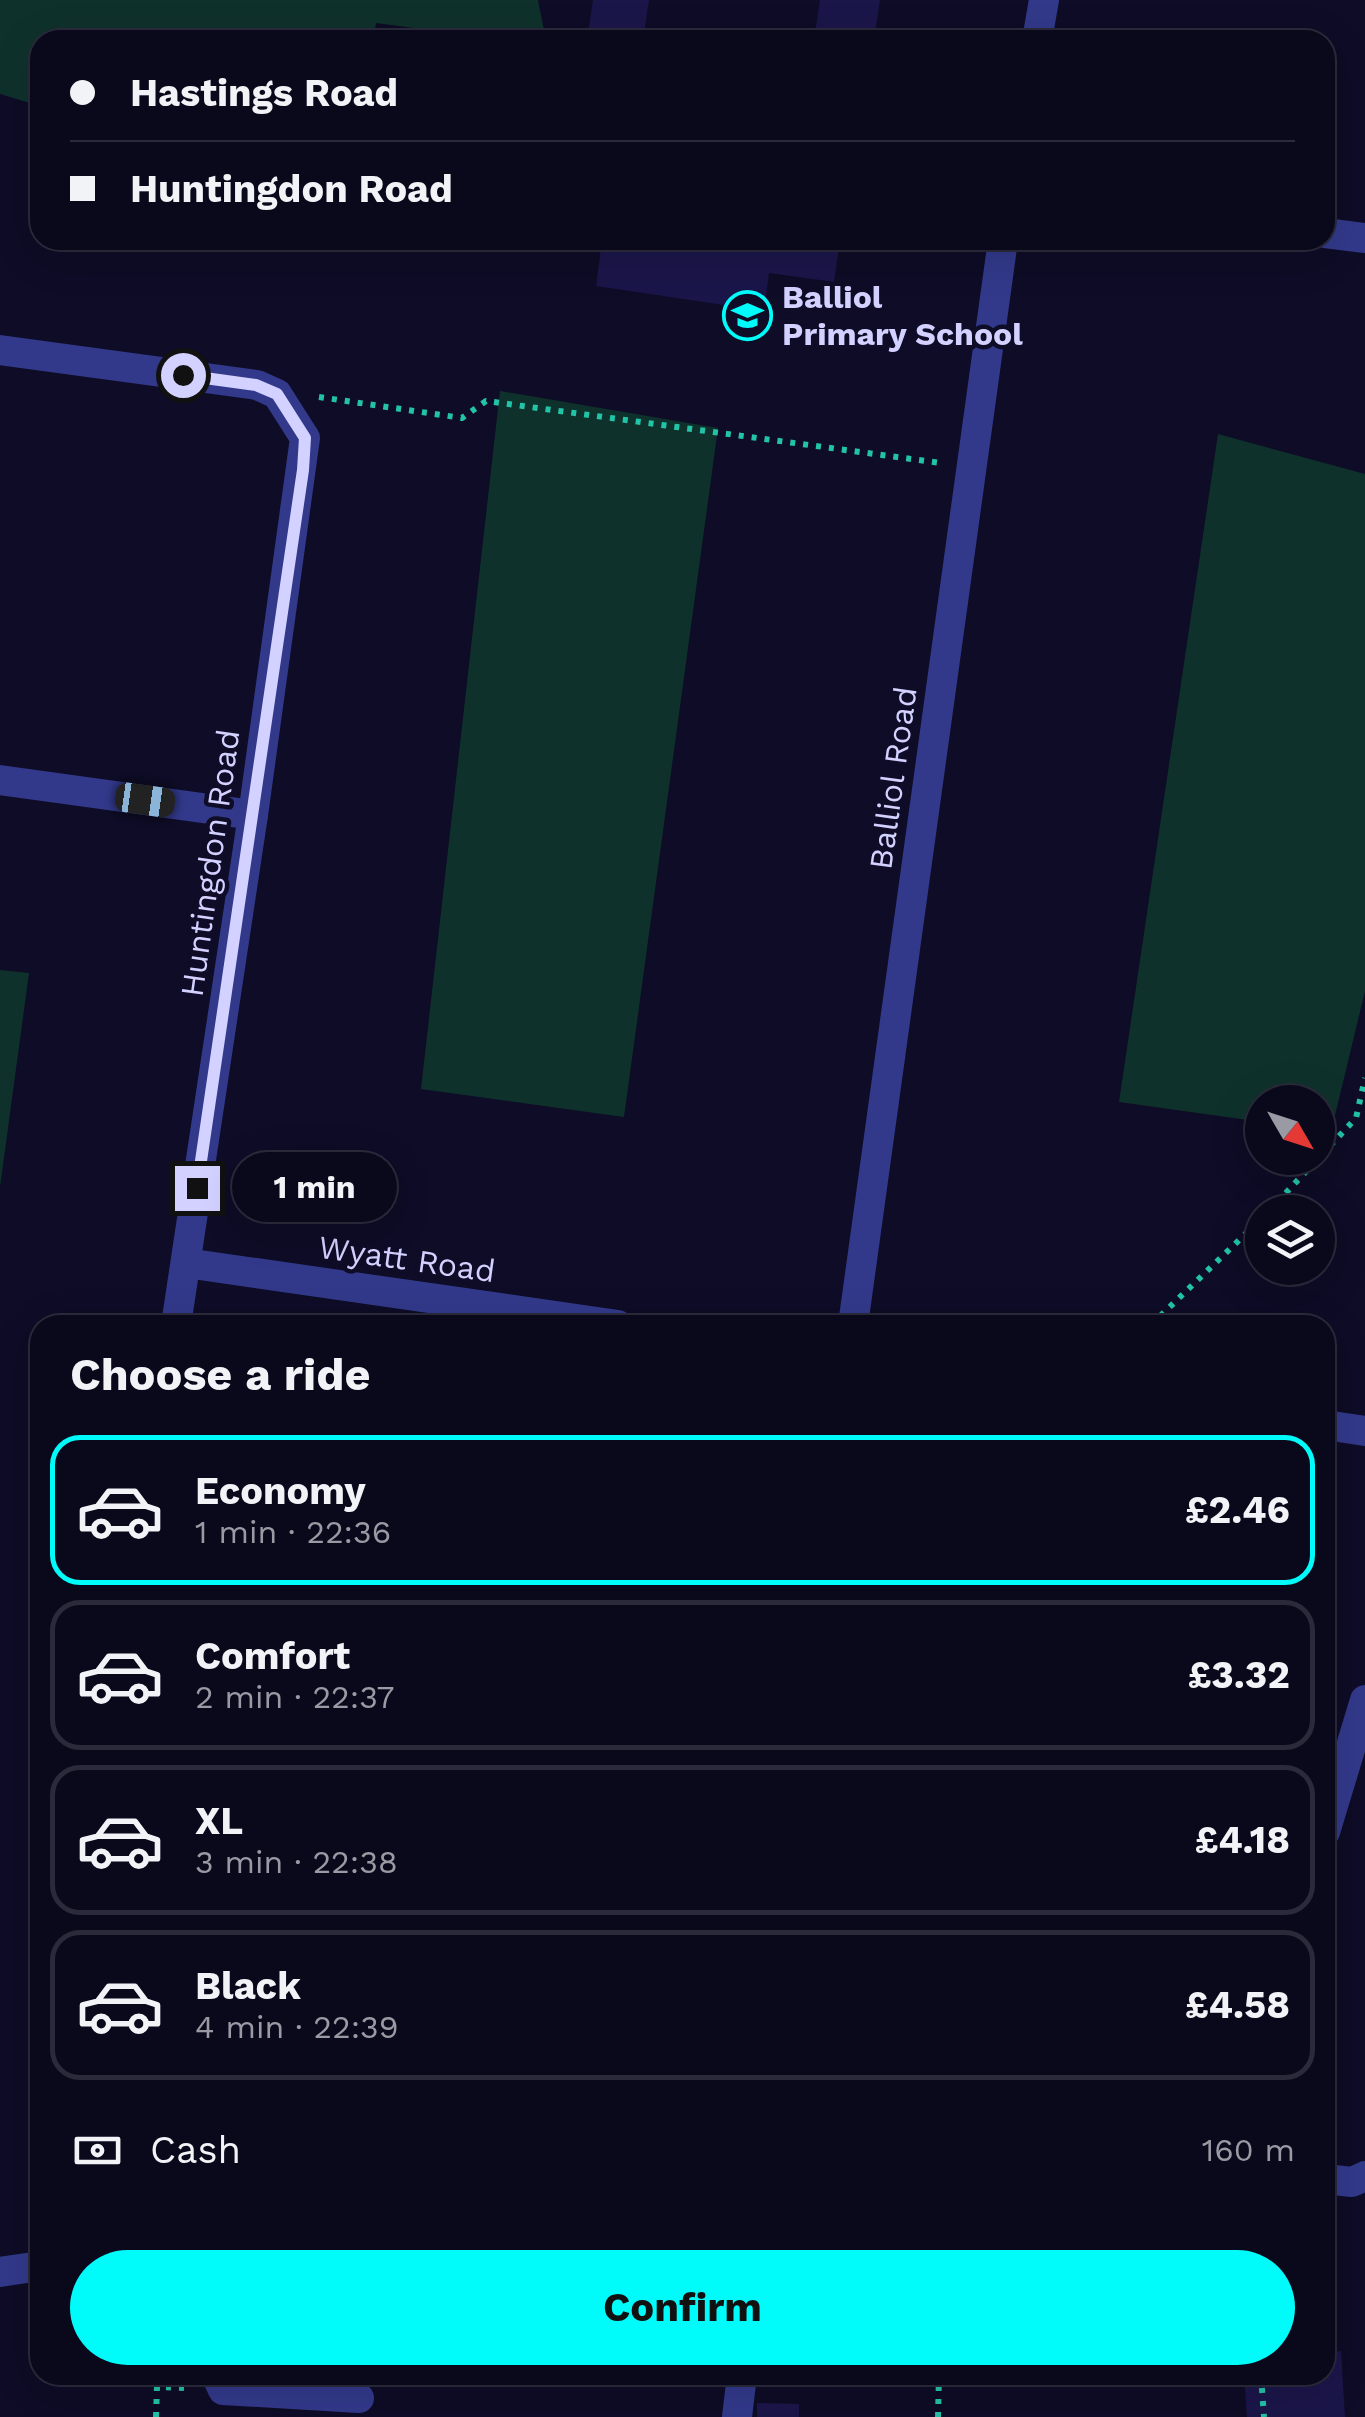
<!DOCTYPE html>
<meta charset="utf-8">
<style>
body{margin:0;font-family:"Work Sans",sans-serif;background:#131225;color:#f1f3f6;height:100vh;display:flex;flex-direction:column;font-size:38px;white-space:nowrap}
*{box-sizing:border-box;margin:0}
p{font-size:32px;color:#999aa3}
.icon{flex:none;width:55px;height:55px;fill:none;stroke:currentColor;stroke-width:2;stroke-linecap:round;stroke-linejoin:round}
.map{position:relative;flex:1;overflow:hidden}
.panel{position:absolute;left:30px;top:1315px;width:1305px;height:1070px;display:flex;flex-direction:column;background:#0a091c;border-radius:30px;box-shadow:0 10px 40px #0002,0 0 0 2px #2a2a3b}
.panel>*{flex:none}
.banner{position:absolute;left:30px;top:30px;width:1305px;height:220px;border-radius:30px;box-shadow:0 10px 40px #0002,0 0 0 2px #2a2a3b;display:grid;align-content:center;height:220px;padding:0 40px;background:#0a091c}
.needle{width:65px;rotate:129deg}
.tools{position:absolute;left:1245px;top:1085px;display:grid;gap:20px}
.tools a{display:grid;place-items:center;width:90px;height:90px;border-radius:50%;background:#0a091c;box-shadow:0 10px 40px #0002,0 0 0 2px #2a2a3b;font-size:50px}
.end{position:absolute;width:45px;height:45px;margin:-22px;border:12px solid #d2d1ff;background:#111;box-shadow:0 0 0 5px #111}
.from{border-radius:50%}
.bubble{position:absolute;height:70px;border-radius:35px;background:#0a091c;box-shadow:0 10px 40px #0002,0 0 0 2px #2a2a3b;font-size:32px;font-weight:700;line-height:70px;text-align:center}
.car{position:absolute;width:30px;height:60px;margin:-30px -15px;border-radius:12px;box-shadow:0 0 8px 2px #0007;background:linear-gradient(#222 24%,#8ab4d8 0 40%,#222 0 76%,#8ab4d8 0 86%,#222 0)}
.banner b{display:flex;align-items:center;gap:35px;height:95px;font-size:38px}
.banner b+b{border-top:2px solid #2a2a3b}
.banner i{width:25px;height:25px;background:#f1f3f6}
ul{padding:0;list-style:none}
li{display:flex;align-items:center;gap:30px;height:150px;margin:0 20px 15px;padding:0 20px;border:5px solid #2a2a3b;border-radius:30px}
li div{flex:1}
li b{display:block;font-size:38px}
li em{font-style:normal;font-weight:700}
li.current{border-color:#00fcfa}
li>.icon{width:90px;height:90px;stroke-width:1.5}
h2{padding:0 40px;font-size:45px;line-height:120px}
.pay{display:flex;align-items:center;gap:25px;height:110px;padding:0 40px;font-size:38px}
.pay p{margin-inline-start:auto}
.primary-button{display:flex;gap:20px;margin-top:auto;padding:20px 40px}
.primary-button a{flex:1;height:115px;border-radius:60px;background:#00fcfa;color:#111;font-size:40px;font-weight:700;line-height:115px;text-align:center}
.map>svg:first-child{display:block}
</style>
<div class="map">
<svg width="1365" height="2417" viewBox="0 0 1365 2417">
<rect width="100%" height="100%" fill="#0e0c26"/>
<!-- green -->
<g fill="#0f312c">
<polygon points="0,0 538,0 546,40 504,40 376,23 373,40 40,40 40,106 0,94"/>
<polygon points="500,391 718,428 624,1117 421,1089"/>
<polygon points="1218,434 1365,474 1365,991 1331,1132 1318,1130 1318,1102 1262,1102 1262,1122 1119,1102"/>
<polygon points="0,970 29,973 0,1187"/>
</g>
<!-- building -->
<g fill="#1b1649">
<polygon points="593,0 649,0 643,40 587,40"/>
<polygon points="820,0 880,0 874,40 814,40"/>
<polygon points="602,240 840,240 834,282 769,273 764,311 596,286"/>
<polygon points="1341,2351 1345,2417 1247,2417 1244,2375 1325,2375 1325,2353"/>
<polygon points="757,2403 799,2404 799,2417 757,2417"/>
</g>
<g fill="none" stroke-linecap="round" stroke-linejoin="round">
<!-- path -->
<g stroke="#22c3a7" stroke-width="6" stroke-dasharray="5 8" stroke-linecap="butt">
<polyline points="319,397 462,418 486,401 941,463"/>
<polyline points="1268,1212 1356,1118 1365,1078"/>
<polyline points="1151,1325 1262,1218"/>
<polyline points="1261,2375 1264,2417"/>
<polyline points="156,2417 157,2387 187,2388"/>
<polyline points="938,2417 939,2375"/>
</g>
<!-- minor -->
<g stroke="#32398a" stroke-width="30">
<polyline points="1037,40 1044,0"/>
<polyline points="1325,233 1365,238"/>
<polyline points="0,350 257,385 277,394 305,438 253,815 176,1325"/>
<polyline points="0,780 253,815"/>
<polyline points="186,1263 618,1325"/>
<polyline points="853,1325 1003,240"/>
<polyline points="1325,1425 1365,1431"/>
<polyline points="1325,1832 1365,1700"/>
<polyline points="1325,2179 1352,2182 1365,2176"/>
<polyline points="0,2272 40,2266"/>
<polyline points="216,2375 223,2390 359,2398"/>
<polyline points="737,2417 742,2375"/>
</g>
</g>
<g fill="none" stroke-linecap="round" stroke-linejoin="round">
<!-- route -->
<polyline stroke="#d2d1ff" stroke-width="12" points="183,375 256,385 277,394 305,438 303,470 197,1188"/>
</g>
<!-- icons -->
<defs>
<symbol id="school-ring" viewBox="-11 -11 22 22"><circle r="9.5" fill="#0e0c26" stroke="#00fcfa" stroke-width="1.5"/><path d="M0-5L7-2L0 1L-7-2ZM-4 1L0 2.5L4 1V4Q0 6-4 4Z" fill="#00fcfa"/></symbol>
</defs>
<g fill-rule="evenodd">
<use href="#school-ring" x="720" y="288" width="55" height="55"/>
</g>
<g text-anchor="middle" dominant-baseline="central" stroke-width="9" stroke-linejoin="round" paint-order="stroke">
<!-- poi labels -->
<g font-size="32" font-weight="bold" fill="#d2d1ff" stroke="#0e0c26" text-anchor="start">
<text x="782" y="297">Balliol<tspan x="782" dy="37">Primary School</tspan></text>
</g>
<!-- street labels -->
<g font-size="32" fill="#d2d1ff" stroke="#0e0c26">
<text transform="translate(893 778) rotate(-82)">Balliol Road</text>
<text transform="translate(210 863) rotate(-82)">Huntingdon Road</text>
<text transform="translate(407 1259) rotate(8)">Wyatt Road</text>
</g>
</g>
</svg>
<div class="tools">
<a><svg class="needle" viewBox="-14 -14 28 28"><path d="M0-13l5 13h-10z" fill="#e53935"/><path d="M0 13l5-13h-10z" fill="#999aa3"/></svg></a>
<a><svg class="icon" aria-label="layers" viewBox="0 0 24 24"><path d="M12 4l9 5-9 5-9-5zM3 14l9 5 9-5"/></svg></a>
</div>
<i class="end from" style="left:183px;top:375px"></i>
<i class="end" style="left:197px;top:1188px"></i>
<div class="bubble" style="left:232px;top:1152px;width:165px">1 min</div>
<i class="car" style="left:145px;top:800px;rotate:98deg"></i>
<div class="banner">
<b><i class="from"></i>Hastings Road</b>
<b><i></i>Huntingdon Road</b>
</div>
<section class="panel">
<h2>Choose a ride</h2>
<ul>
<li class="current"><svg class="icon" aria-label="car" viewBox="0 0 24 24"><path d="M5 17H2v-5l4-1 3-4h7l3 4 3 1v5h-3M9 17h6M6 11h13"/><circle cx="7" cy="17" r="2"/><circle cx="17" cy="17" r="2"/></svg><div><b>Economy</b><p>1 min · 22:36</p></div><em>£2.46</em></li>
<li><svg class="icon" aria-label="car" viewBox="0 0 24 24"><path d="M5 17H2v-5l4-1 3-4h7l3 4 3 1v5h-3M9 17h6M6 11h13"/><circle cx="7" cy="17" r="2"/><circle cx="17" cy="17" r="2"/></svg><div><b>Comfort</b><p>2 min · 22:37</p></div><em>£3.32</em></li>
<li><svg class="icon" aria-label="car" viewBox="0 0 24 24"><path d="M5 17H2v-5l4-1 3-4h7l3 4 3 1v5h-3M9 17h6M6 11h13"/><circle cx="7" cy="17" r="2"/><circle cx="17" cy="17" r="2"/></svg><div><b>XL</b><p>3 min · 22:38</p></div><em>£4.18</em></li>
<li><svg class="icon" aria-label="car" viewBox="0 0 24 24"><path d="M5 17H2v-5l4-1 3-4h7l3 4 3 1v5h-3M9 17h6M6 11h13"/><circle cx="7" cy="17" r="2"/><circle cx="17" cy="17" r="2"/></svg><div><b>Black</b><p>4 min · 22:39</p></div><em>£4.58</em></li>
</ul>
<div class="pay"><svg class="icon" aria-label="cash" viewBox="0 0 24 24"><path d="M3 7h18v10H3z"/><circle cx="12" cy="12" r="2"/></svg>Cash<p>160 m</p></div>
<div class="primary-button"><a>Confirm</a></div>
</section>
</div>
